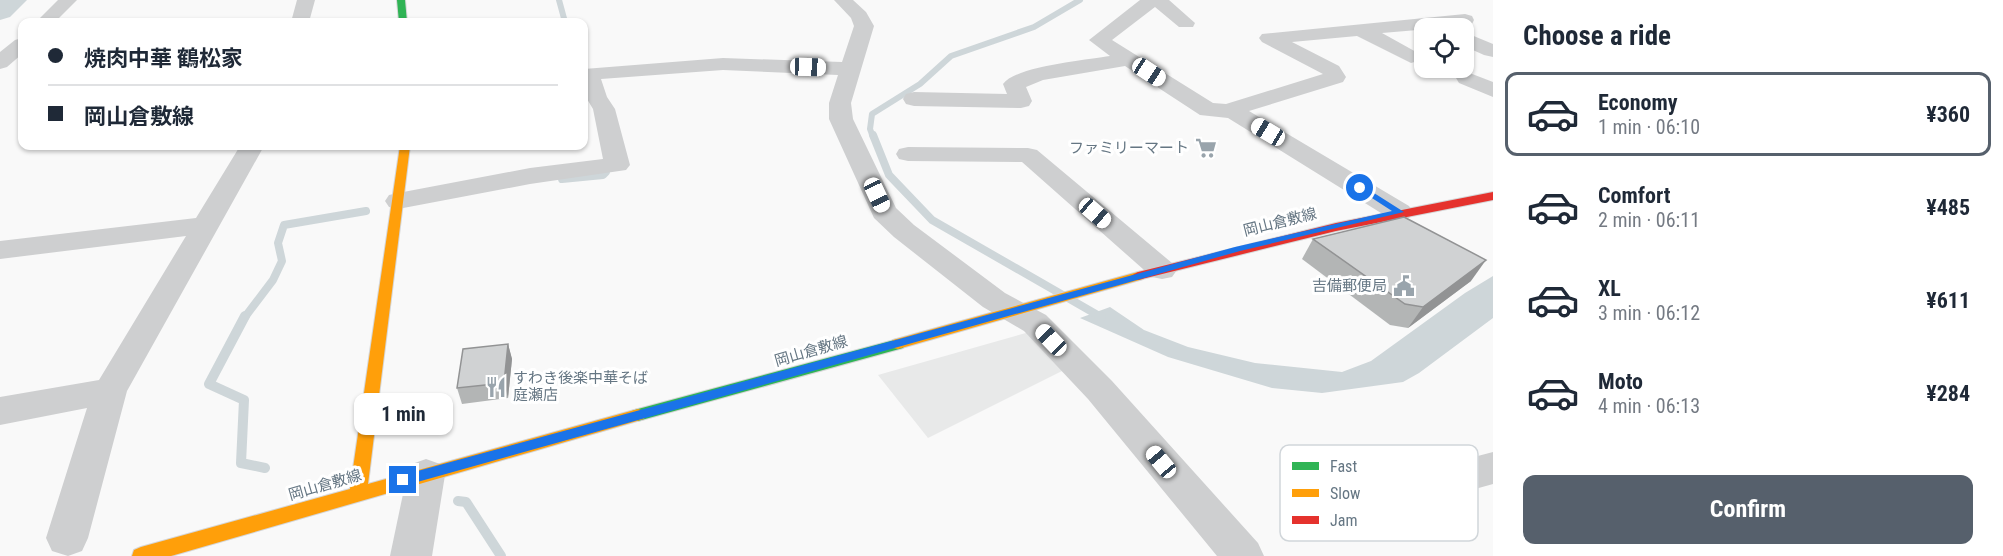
<!DOCTYPE html>
<meta charset="utf-8">
<style>
body{margin:0;font-family:"Roboto Condensed","Noto Sans JP",sans-serif;background:#f6f6f7;color:#1f2937;height:100vh;display:flex;flex-direction:column;font-size:22px;white-space:nowrap}
*{box-sizing:border-box;margin:0}
p{font-size:20px;color:#747a83}
.icon{flex:none;width:33px;height:33px;fill:none;stroke:currentColor;stroke-width:2;stroke-linecap:round;stroke-linejoin:round}
.map{position:relative;flex:1;overflow:hidden}
.drawer{display:flex;flex-direction:column;background:#fff;width:510px}
.drawer>*{flex:none}
.top-card{position:absolute;left:18px;top:18px;width:570px;height:132px;border-radius:12px;box-shadow:0 2px 4px #0004;display:grid;align-content:center;height:132px;padding:0 30px;background:#fff}
.fabs{position:absolute;left:1414px;top:18px;display:grid;gap:12px}
.fabs a{display:grid;place-items:center;width:60px;height:60px;border-radius:12px;background:#fff;box-shadow:0 2px 4px #0004;font-size:30px}
.end{position:absolute;width:27px;height:27px;margin:-14px;border:8px solid #1a73e8;background:#fff;box-shadow:0 0 0 3px #fff}
.from{border-radius:50%}
.bubble{position:absolute;height:42px;border-radius:12px;background:#fff;box-shadow:0 2px 4px #0004;font-size:20px;font-weight:700;line-height:42px;text-align:center}
.car{position:absolute;width:18px;height:36px;margin:-18px -9px;border-radius:8px;box-shadow:0 0 4px 2px #0007;background:linear-gradient(#fff 24%,#345 0 40%,#fff 0 76%,#345 0 86%,#fff 0)}
.top-card b{display:flex;align-items:center;gap:21px;height:57px;font-size:22px}
.top-card b+b{border-top:2px solid #e0e1e3}
.top-card i{width:15px;height:15px;background:#1f2937}
ul{padding:0;list-style:none}
li{display:flex;align-items:center;gap:18px;height:84px;margin:0 12px 9px;padding:0 18px;border:3px solid transparent;border-radius:12px}
li div{flex:1}
li b{display:block;font-size:22px}
li em{font-style:normal;font-weight:700}
li.on{border-color:#56606c}
li>.icon{width:54px;height:54px;stroke-width:1.5}
h2{padding:0 30px;font-size:27px;line-height:72px}
.button{display:flex;gap:12px;margin-top:auto;padding:12px 30px}
.button a{flex:1;height:69px;border-radius:12px;background:#56606c;color:#fff;font-size:24px;font-weight:700;line-height:69px;text-align:center}
main{display:flex;flex:1;min-height:0}
.map>svg:first-child{display:block}
</style>
<main>
<div class="map">
<svg width="1493" height="556" viewBox="0 0 1493 556">
<rect width="100%" height="100%" fill="#f9f9f9"/>
<!-- built -->
<polygon fill="#e8e9e9" points="1033,331 1066,369 928,438 878,375"/>
<!-- water -->
<polygon fill="#ced6d9" points="1493,276 1493,318 1419,373 1403,382 1322,393 1272,388 1168,357 1080,318 1110,307 1144,330 1188,347 1255,363 1342,372 1371,361 1465,293"/>
<g fill="none" stroke-linecap="round" stroke-linejoin="round">
<!-- stream-far2 -->
<g stroke="#ced6d9" stroke-width="6">
<polyline points="559,0 565,22"/>
<polyline points="873,137 870,129 872,114 920,84 951,56 1034,27 1080,0"/>
</g>
<!-- stream-far1 -->
<g stroke="#ced6d9" stroke-width="8">
<polyline points="873,135 889,175 932,220 1101,317"/>
<polyline points="562,179 603,175 606,172 606,162"/>
<polyline points="245,317 273,280 282,261 278,243 284,225 366,211"/>
</g>
<!-- stream -->
<g stroke="#ced6d9" stroke-width="10">
<polyline points="245,316 209,384 244,400 241,463 265,468"/>
<polyline points="1099,316 1101,317"/>
<polyline points="458,501 466,502 501,556"/>
</g>
<!-- river -->
<polygon fill="#ced6d9" fill-rule="evenodd" points="0,0 27,0 10,17 0,20"/>
<defs>
<g id="fast">
<polygon points="397,0 405,0 407,22 399,22"/>
<polygon points="898,339 903,340 905,344 903,348 638,421 632,419 630,415 632,411 638,409"/>
</g>
<g id="slow">
<polygon points="400,146 410,146 368,484 638,409 644,411 646,415 644,419 171,556 132,556 134,550 141,547 350,489"/>
<polygon points="1138,272 1143,273 1145,276 1143,279 898,349 893,348 891,344 893,340"/>
</g>
<polygon id="jam" points="1493,192 1493,200 1336,231 1138,280 1131,276 1138,272 1336,223"/>
</defs>
<!-- fast casing -->
<use href="#fast" stroke="#d5d6d7" stroke-width="2"/>
<!-- slow casing -->
<use href="#slow" stroke="#d5d6d7" stroke-width="2"/>
<!-- jam casing -->
<use href="#jam" stroke="#d5d6d7" stroke-width="2"/>
<!-- street -->
<g fill="#cecfd0" fill-rule="evenodd">
<polygon points="58,0 77,0 55,22 36,22"/>
<polygon points="297,0 315,0 309,22 291,22"/>
<polygon points="834,0 853,0 866,12 874,26 851,103 853,119 896,208 914,225 1005,293 1046,315 1112,381 1258,543 1264,556 1217,556 1088,399 1024,331 983,307 894,237 874,218 829,119 829,103 838,75 723,70 601,79 607,97 615,109 630,165 626,170 530,184 398,209 389,207 385,201 389,195 398,193 530,168 603,159 593,109 584,94 584,69 723,58 842,62 854,26 851,18"/>
<path d="M1140,0h29l26,23 -2,4h-14l-24,-20 -43,33 101,63 13,1 97,-30 -61,-32 -3,-4 3,-4 203,-20 7,2 2,4 -2,4 -7,2 -83,7 36,20 3,4 -3,4 -7,2 -54,-27 -65,6 47,24 7,11 -3,5 -94,29 160,95 4,6 -4,6 -10,2 -10,-2 -161,-100 -28,-3 -75,-49 -82,14 -17,7 6,14 -3,5 -8,2 -107,-2 -8,-2 -3,-5 3,-5 8,-2 93,2 -4,-10c13,-18 84,-24 107,-28l-21,-16z"/>
<polygon points="1464,32 1493,44 1493,57 1484,55 1464,46"/>
<polygon points="22,38 22,54 7,67 0,69 0,52 15,40"/>
<polygon points="1467,72 1493,82 1493,97 1459,83 1456,78 1459,73"/>
<polygon points="240,146 264,146 127,391 88,538 82,551 68,556 52,551 46,538 87,408 0,425 0,397 99,380 186,236 0,259 0,241 196,218"/>
<polygon points="908,147 1028,148 1037,150 1172,263 1177,270 1172,277 1162,279 1152,277 1022,162 908,161 899,159 896,154 899,149"/>
<polygon points="1493,452 1493,484 1375,517 1361,512 1355,500 1361,488 1375,483"/>
<polygon points="426,459 440,464 445,475 432,556 390,556 407,475 412,464"/>
</g>
<!-- fast -->
<use href="#fast" fill="#30b455" fill-rule="evenodd"/>
<!-- slow -->
<use href="#slow" fill="#ff9f0a" fill-rule="evenodd"/>
<!-- jam -->
<use href="#jam" fill="#e5322d" fill-rule="evenodd"/>
</g>
<!-- wall -->
<g fill="#b3b5b5">
<polygon points="1313,239 1471,281 1408,328 1390,325 1302,259"/>
<polygon points="508,344 512,359 508,398 462,404 457,388"/>
</g>
<!-- shaded-wall -->
<g fill="#929394">
<polygon points="1486,260 1471,281 1408,328 1423,307"/>
<polygon points="508,344 512,359 508,398 504,383"/>
</g>
<!-- building -->
<g fill="#d0d2d3" stroke="#929394" stroke-width="1.5">
<polygon points="1404,217 1486,260 1423,307 1405,304 1313,239"/>
<polygon points="508,344 504,383 457,388 463,349"/>
</g>
<!-- route -->
<polygon fill="#1a73e8" points="1358,186 1363,186 1404,212 1240,251 403,486 397,480 403,475 1235,247 1392,211 1358,189"/>
<!-- icons -->
<defs>
<symbol id="supermarket-bare" viewBox="-9 -9 18 18"><path d="M-6-5.5h2.5l.6 2H6L4.5 2H-2.5L-4.4-4H-6ZM-1.5 3.2a1.3 1.3 0 1 0 .1 0ZM3 3.2a1.3 1.3 0 1 0 .1 0Z" fill="#99a4ac" stroke="#fff" stroke-width="2.5" paint-order="stroke"/></symbol>
<symbol id="civic-bare" viewBox="-9 -9 18 18"><path d="M-.6-6.5H3V-4.5H.6V-3L4-1V1h2V6H-6V1h2V-1L-.6-3ZM-1.2 2.5V6h2.4V2.5Z" fill="#99a4ac" stroke="#fff" stroke-width="2.5" paint-order="stroke"/></symbol>
<symbol id="restaurant-bare" viewBox="-9 -9 18 18"><path d="M-5-6h1v4h1v-4h1v4h1v-4h1v5L-1.5 .5V6h-2V.5L-5-1ZM5-6V6H3V1.5H1.5Q1.5-4 5-6Z" fill="#99a4ac" stroke="#fff" stroke-width="2.5" paint-order="stroke"/></symbol>
</defs>
<g fill-rule="evenodd">
<use href="#supermarket-bare" x="1191" y="133" width="30" height="30"/>
<use href="#civic-bare" x="1389" y="271" width="30" height="30"/>
<use href="#restaurant-bare" x="481" y="372" width="30" height="30"/>
</g>
<g text-anchor="middle" dominant-baseline="central" stroke-width="6" stroke-linejoin="round" paint-order="stroke">
<!-- poi labels -->
<g font-size="15" fill="#657683" stroke="#fff" text-anchor="end">
<text x="1189" y="148">ファミリーマート</text>
<text x="1387" y="286">吉備郵便局</text>
<text x="513" y="378" text-anchor="start">すわき後楽中華そば<tspan x="513" dy="17">庭瀬店</tspan></text>
</g>
<!-- street labels -->
<g font-size="15" fill="#657683" stroke="#fff">
<text transform="translate(1280 222) rotate(-14)">岡山倉敷線</text>
<text transform="translate(811 351) rotate(-16)">岡山倉敷線</text>
<text transform="translate(325 485) rotate(-16)">岡山倉敷線</text>
</g>
</g>
<!-- legend -->
<rect x="1280" y="445" width="198" height="96" rx="9" fill="#fff" stroke="#d1d6da" stroke-width="1.5"/>
<rect x="1292" y="462" width="27" height="8" fill="#30b455"/>
<rect x="1292" y="489" width="27" height="8" fill="#ff9f0a"/>
<rect x="1292" y="516" width="27" height="8" fill="#e5322d"/>
<g font-size="16" fill="#657683">
<text x="1330" y="472">Fast</text>
<text x="1330" y="499">Slow</text>
<text x="1330" y="526">Jam</text>
</g>
</svg>
<div class="fabs">
<a><svg class="icon" aria-label="locate" viewBox="0 0 24 24"><circle cx="12" cy="12" r="6"/><path d="M12 2v4M12 18v4M2 12h4M18 12h4"/></svg></a>
</div>
<i class="end from" style="left:1360px;top:188px"></i>
<i class="end" style="left:403px;top:480px"></i>
<div class="bubble" style="left:354px;top:393px;width:99px">1 min</div>
<i class="car" style="left:808px;top:67px;rotate:92deg"></i>
<i class="car" style="left:1149px;top:72px;rotate:123deg"></i>
<i class="car" style="left:1268px;top:132px;rotate:301deg"></i>
<i class="car" style="left:877px;top:195px;rotate:155deg"></i>
<i class="car" style="left:1095px;top:213px;rotate:131deg"></i>
<i class="car" style="left:1051px;top:340px;rotate:316deg"></i>
<i class="car" style="left:1161px;top:462px;rotate:320deg"></i>
<div class="top-card">
<b><i class="from"></i>焼肉中華 鶴松家</b>
<b><i></i>岡山倉敷線</b>
</div>
</div>
<section class="drawer">
<h2>Choose a ride</h2>
<ul>
<li class="on"><svg class="icon" aria-label="car" viewBox="0 0 24 24"><path d="M5 17H2v-5l4-1 3-4h7l3 4 3 1v5h-3M9 17h6M6 11h13"/><circle cx="7" cy="17" r="2"/><circle cx="17" cy="17" r="2"/></svg><div><b>Economy</b><p>1 min · 06:10</p></div><em>¥360</em></li>
<li><svg class="icon" aria-label="car" viewBox="0 0 24 24"><path d="M5 17H2v-5l4-1 3-4h7l3 4 3 1v5h-3M9 17h6M6 11h13"/><circle cx="7" cy="17" r="2"/><circle cx="17" cy="17" r="2"/></svg><div><b>Comfort</b><p>2 min · 06:11</p></div><em>¥485</em></li>
<li><svg class="icon" aria-label="car" viewBox="0 0 24 24"><path d="M5 17H2v-5l4-1 3-4h7l3 4 3 1v5h-3M9 17h6M6 11h13"/><circle cx="7" cy="17" r="2"/><circle cx="17" cy="17" r="2"/></svg><div><b>XL</b><p>3 min · 06:12</p></div><em>¥611</em></li>
<li><svg class="icon" aria-label="car" viewBox="0 0 24 24"><path d="M5 17H2v-5l4-1 3-4h7l3 4 3 1v5h-3M9 17h6M6 11h13"/><circle cx="7" cy="17" r="2"/><circle cx="17" cy="17" r="2"/></svg><div><b>Moto</b><p>4 min · 06:13</p></div><em>¥284</em></li>
</ul>
<div class="button"><a>Confirm</a></div>
</section>
</main>
